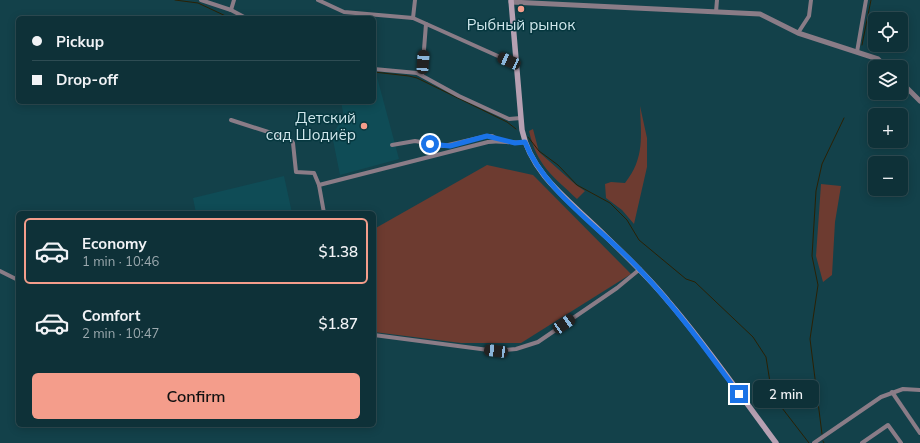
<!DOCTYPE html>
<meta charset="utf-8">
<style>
body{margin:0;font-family:Mulish,sans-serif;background:#1c3d43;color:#f1f3f6;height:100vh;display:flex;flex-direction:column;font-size:15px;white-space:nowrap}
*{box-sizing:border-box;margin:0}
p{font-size:13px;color:#9ba9ae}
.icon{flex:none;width:22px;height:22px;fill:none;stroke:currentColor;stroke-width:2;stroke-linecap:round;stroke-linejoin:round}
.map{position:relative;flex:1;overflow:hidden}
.panel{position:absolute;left:16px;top:211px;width:360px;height:216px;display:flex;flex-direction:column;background:#0e3138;border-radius:6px;box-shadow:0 2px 10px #0003,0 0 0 1px #2e4c53}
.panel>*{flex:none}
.top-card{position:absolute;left:16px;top:16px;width:360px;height:88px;border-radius:6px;box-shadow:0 2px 10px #0003,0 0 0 1px #2e4c53;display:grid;align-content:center;height:88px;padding:0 16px;background:#0e3138}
.tools{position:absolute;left:868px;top:12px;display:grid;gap:8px}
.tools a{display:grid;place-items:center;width:40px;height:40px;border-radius:6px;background:#0e3138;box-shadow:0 2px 10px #0003,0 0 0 1px #2e4c53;font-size:20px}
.end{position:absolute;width:18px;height:18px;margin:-9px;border:5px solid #1a73e8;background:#fff;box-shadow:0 0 0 2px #fff}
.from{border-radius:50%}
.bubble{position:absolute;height:28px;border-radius:6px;background:#0e3138;box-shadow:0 2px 10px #0003,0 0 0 1px #2e4c53;font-size:13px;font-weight:600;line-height:28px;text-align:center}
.car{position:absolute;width:12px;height:24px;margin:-12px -6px;border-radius:5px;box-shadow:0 0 3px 1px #0007;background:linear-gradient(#222 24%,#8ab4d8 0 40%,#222 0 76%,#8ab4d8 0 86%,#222 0)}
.top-card b{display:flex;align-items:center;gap:14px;height:38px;font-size:15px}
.top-card b+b{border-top:1px solid #2e4c53}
.top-card i{width:10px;height:10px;background:#f1f3f6}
ul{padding:7px 0 0;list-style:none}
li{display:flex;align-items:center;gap:12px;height:66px;margin:0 8px 6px;padding:0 8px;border:2px solid transparent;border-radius:6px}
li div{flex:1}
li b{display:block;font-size:15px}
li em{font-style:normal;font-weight:600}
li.current{border-color:#f49d8b}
li>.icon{width:36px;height:36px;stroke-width:1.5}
.primary-button{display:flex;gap:8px;margin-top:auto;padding:8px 16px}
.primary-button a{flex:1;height:46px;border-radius:6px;background:#f49d8b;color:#111;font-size:16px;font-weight:600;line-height:46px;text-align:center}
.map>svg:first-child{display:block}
</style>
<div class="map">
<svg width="920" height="443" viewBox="0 0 920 443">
<rect width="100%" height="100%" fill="#13414a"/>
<!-- built -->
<g fill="#0f4c56">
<polygon points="374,76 377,77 399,159 340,175 332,135 344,117 341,102 374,102"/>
<polygon points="284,176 292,213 196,213 193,198"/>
</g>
<!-- green -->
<g fill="#6d3b30">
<path d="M640,106l7,32v29l-13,57 -12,-14 -16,-12 -1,-14 6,-2 14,1c20,-25 16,-47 15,-77z"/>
<path d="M533,129l6,23 37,33 9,6 -8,8c-25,-24 -40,-33 -48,-68z"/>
<polygon points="487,165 533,175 631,274 521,343 461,343 374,332 374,229"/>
<polygon points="821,184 841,186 835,222 832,275 823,282 816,256"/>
</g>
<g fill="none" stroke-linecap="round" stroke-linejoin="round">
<!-- stream -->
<g stroke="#2a2105" stroke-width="1">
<polyline points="175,0 198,3 230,18"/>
<polyline points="862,45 871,0"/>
<polyline points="374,72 409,76 417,78 507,122 516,129"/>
<polyline points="528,137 539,151 558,165 577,185 610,203 627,220 639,240 686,279 695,282 753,337 766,357 772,395 809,443"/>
<polyline points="822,434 810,339 818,285 812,256 816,191 822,164 844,118"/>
<polyline points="823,441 824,443"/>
</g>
<!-- minor -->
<g stroke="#8a7c87" stroke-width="4">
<polyline points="201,0 231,10 246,18"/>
<polyline points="318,0 344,12 413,18 509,61 516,60"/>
<polyline points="231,10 234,0"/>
<polyline points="716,12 717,0"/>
<polyline points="413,18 415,0"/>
<polyline points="798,33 809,16 811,0"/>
<polyline points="857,52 866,0"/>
<polyline points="374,69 417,73 459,96 509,119 521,118"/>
<polyline points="422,75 426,24"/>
<polyline points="231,120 290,139 293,143 296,172 314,173 319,185 324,213"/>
<polyline points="392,145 415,141 444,146 487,136 492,136 498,140"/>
<path d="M319,185l169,-43c13,-2 24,2 37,0"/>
<polyline points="0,271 18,280"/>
<polyline points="374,335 496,351 516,349 538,342 617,288 640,269"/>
<polyline points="892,392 920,433"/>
<polyline points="814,443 881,397 903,389 920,390"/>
<polyline points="862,443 888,425 901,443"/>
</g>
<!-- tertiary -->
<g stroke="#8a7c87" stroke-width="5">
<polyline points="511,2 760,14 798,33 878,59 886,67"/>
<polyline points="901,82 920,101"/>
</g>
<!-- secondary -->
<path stroke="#b6a0b2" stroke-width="5.5" d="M511,0l11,130c9,43 44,68 74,97 25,24 50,47 72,74 39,45 73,95 108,142"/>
</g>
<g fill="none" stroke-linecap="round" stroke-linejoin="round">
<!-- route -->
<path stroke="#1a73e8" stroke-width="5" d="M430,144l20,2 37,-10 28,7 10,-1c19,50 80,89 116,129 36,38 67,81 98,123"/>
</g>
<!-- markers -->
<g fill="#f49d8b" stroke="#06373f" stroke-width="1.5">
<circle cx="521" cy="9" r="4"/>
<circle cx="364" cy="126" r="4"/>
</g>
<g text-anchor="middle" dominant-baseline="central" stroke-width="3" stroke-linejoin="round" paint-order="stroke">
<!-- poi labels -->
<g font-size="15" fill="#d1e8ed" stroke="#06373f">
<text x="521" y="24">Рыбный рынок</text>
<text x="356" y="117" text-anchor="end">Детский<tspan x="356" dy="17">сад Шодиёр</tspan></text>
</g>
</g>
</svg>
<div class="tools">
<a><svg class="icon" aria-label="locate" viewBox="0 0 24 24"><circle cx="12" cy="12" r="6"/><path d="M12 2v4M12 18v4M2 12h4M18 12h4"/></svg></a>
<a><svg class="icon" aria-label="layers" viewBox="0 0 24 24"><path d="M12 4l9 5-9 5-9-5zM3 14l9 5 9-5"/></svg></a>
<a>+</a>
<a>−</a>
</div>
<i class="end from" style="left:430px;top:144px"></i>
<i class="end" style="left:739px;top:394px"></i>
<div class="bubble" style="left:753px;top:380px;width:66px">2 min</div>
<i class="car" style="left:509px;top:61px;rotate:294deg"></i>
<i class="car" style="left:423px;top:62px;rotate:4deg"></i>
<i class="car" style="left:564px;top:324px;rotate:56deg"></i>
<i class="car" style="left:496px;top:351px;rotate:277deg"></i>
<div class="top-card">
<b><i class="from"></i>Pickup</b>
<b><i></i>Drop-off</b>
</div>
<section class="panel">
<ul>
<li class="current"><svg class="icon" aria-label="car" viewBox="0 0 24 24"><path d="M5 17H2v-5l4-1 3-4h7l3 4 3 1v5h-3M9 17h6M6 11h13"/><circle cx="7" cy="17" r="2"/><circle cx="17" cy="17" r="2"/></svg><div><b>Economy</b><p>1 min · 10:46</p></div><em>$1.38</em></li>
<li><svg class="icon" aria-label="car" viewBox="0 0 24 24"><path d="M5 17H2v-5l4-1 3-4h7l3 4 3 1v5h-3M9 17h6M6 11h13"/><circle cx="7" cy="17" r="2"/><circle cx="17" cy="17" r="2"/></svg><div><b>Comfort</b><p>2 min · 10:47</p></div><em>$1.87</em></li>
</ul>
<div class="primary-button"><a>Confirm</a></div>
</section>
</div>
